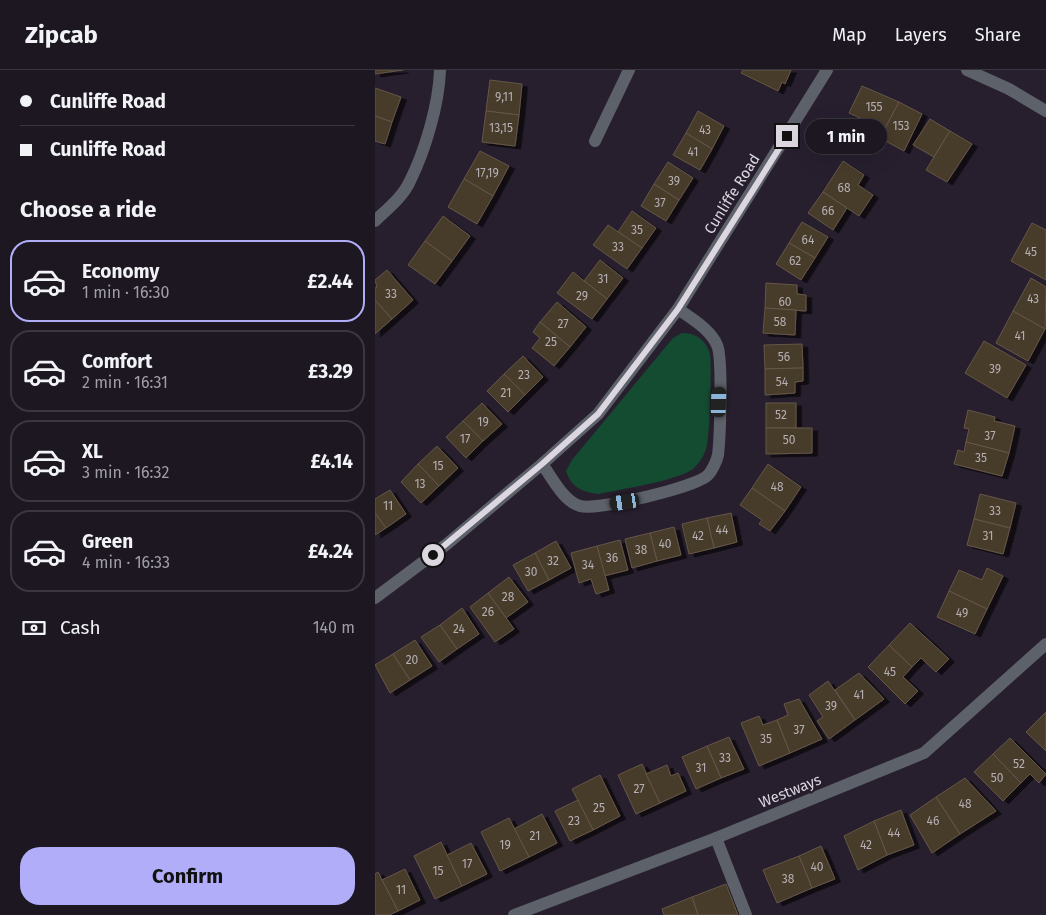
<!DOCTYPE html>
<meta charset="utf-8">
<style>
body{margin:0;font-family:"Fira Sans",sans-serif;background:#25202a;color:#f1f3f6;height:100vh;display:flex;flex-direction:column;font-size:19px;white-space:nowrap}
*{box-sizing:border-box;margin:0}
p{font-size:16px;color:#a09fa5}
.icon{flex:none;width:28px;height:28px;fill:none;stroke:currentColor;stroke-width:2;stroke-linecap:round;stroke-linejoin:round}
.map{position:relative;flex:1;overflow:hidden}
.details{display:flex;flex-direction:column;background:#1d1722;width:375px}
.details>*{flex:none}
.top-card{display:grid;align-content:center;height:110px;padding:0 20px;background:#1d1722}
.end{position:absolute;width:22px;height:22px;margin:-11px;border:6px solid #dbd6e0;background:#111;box-shadow:0 0 0 2px #111}
.from{border-radius:50%}
.bubble{position:absolute;height:35px;border-radius:18px;background:#1d1722;box-shadow:0 5px 20px #0002,0 0 0 1px #3b3640;font-size:16px;font-weight:700;line-height:35px;text-align:center}
.car{position:absolute;width:15px;height:30px;margin:-15px -8px;border-radius:6px;box-shadow:0 0 4px 1px #0007;background:linear-gradient(#222 24%,#8ab4d8 0 40%,#222 0 76%,#8ab4d8 0 86%,#222 0)}
.top-card b{display:flex;align-items:center;gap:18px;height:48px;font-size:19px}
.top-card b+b{border-top:1px solid #3b3640}
.top-card i{width:12px;height:12px;background:#f1f3f6}
ul{padding:0;list-style:none}
li{display:flex;align-items:center;gap:15px;height:82px;margin:0 10px 8px;padding:0 10px;border:2px solid #3b3640;border-radius:20px}
li div{flex:1}
li b{display:block;font-size:19px}
li em{font-style:normal;font-weight:700}
li.selected{border-color:#b2adf9}
li>.icon{width:45px;height:45px;stroke-width:1.5}
h2{padding:0 20px;font-size:22px;line-height:60px}
.pay{display:flex;align-items:center;gap:12px;height:55px;padding:0 20px;font-size:19px}
.pay p{margin-inline-start:auto}
.primary-button{display:flex;gap:10px;margin-top:auto;padding:10px 20px}
.primary-button a{flex:1;height:58px;border-radius:20px;background:#b2adf9;color:#111;font-size:20px;font-weight:700;line-height:58px;text-align:center}
header{display:flex;align-items:center;gap:30px;box-sizing:border-box;height:70px;padding:0 25px;background:#1d1722;border-bottom:1px solid #3b3640}
header strong{font-size:24px}
nav{display:flex;gap:28px;margin-inline-start:auto;font-size:18px}
main{display:flex;flex:1;min-height:0}
.map>svg:first-child{display:block}
</style>
<header>
<strong>Zipcab</strong>
<nav><a>Map</a><a>Layers</a><a>Share</a></nav>
</header>
<main>
<section class="details">
<div class="top-card">
<b><i class="from"></i>Cunliffe Road</b>
<b><i></i>Cunliffe Road</b>
</div>
<h2>Choose a ride</h2>
<ul>
<li class="selected"><svg class="icon" aria-label="car" viewBox="0 0 24 24"><path d="M5 17H2v-5l4-1 3-4h7l3 4 3 1v5h-3M9 17h6M6 11h13"/><circle cx="7" cy="17" r="2"/><circle cx="17" cy="17" r="2"/></svg><div><b>Economy</b><p>1 min · 16:30</p></div><em>£2.44</em></li>
<li><svg class="icon" aria-label="car" viewBox="0 0 24 24"><path d="M5 17H2v-5l4-1 3-4h7l3 4 3 1v5h-3M9 17h6M6 11h13"/><circle cx="7" cy="17" r="2"/><circle cx="17" cy="17" r="2"/></svg><div><b>Comfort</b><p>2 min · 16:31</p></div><em>£3.29</em></li>
<li><svg class="icon" aria-label="car" viewBox="0 0 24 24"><path d="M5 17H2v-5l4-1 3-4h7l3 4 3 1v5h-3M9 17h6M6 11h13"/><circle cx="7" cy="17" r="2"/><circle cx="17" cy="17" r="2"/></svg><div><b>XL</b><p>3 min · 16:32</p></div><em>£4.14</em></li>
<li><svg class="icon" aria-label="car" viewBox="0 0 24 24"><path d="M5 17H2v-5l4-1 3-4h7l3 4 3 1v5h-3M9 17h6M6 11h13"/><circle cx="7" cy="17" r="2"/><circle cx="17" cy="17" r="2"/></svg><div><b>Green</b><p>4 min · 16:33</p></div><em>£4.24</em></li>
</ul>
<div class="pay"><svg class="icon" aria-label="cash" viewBox="0 0 24 24"><path d="M3 7h18v10H3z"/><circle cx="12" cy="12" r="2"/></svg>Cash<p>140 m</p></div>
<div class="primary-button"><a>Confirm</a></div>
</section>
<div class="map">
<svg width="671" height="845" viewBox="0 0 671 845">
<defs>
<filter id="shadow"><feDropShadow dx="5.5" dy="3" stdDeviation="0" flood-color="#0009"/></filter>
</defs>
<rect width="100%" height="100%" fill="#271f2e"/>
<!-- green -->
<path fill="#144c32" d="M307,263c14,0 24,7 28,21 2,12 0,85 -4,95 -2,7 -7,14 -12,19 -12,12 -77,22 -96,26 -16,-2 -27,-7 -32,-23l6,-11 101,-122z"/>
<!-- building -->
<g fill="#473a2b" stroke="#655748" filter="url(#shadow)">
<polygon points="0,0 28,0 0,4"/>
<polygon points="368,0 416,0 410,14 407,12 403,21 366,3"/>
<polygon points="115,10 147,14 144,45 111,41"/>
<polygon points="487,16 524,32 505,68 494,63 498,54 474,43"/>
<polygon points="0,18 26,27 17,52 0,46"/>
<polygon points="524,32 547,44 529,81 505,68"/>
<polygon points="111,41 144,45 140,76 107,72"/>
<polygon points="323,41 349,56 337,79 311,63"/>
<polygon points="0,46 17,52 10,74 0,71"/>
<polygon points="555,49 575,61 559,87 538,75"/>
<polygon points="575,61 597,74 572,112 551,100"/>
<polygon points="311,63 337,79 325,100 298,85"/>
<polygon points="105,81 134,96 118,126 89,109"/>
<polygon points="468,91 489,105 483,115 498,125 484,146 448,122"/>
<polygon points="293,92 318,108 304,130 279,114"/>
<polygon points="89,109 118,126 102,154 73,137"/>
<polygon points="279,114 304,130 291,151 266,136"/>
<polygon points="448,122 472,138 458,160 433,143"/>
<polygon points="257,141 281,158 267,178 243,162"/>
<polygon points="68,146 95,166 77,191 50,171"/>
<polygon points="427,152 453,167 440,188 414,173"/>
<polygon points="657,153 671,160 671,210 636,191"/>
<polygon points="233,155 267,178 252,199 218,175"/>
<polygon points="50,171 77,191 60,214 33,195"/>
<polygon points="414,173 440,188 426,210 401,194"/>
<polygon points="225,190 248,208 232,229 209,211"/>
<polygon points="12,200 38,230 17,249 0,230 0,218 2,217 0,210"/>
<polygon points="198,202 232,229 217,249 182,223"/>
<polygon points="656,208 671,217 670,259 638,241"/>
<polygon points="391,213 422,215 422,224 431,225 431,241 390,238"/>
<polygon points="0,230 17,249 0,264"/>
<polygon points="182,232 211,257 195,277 165,252"/>
<polygon points="390,238 421,240 420,265 388,263"/>
<polygon points="638,241 670,259 653,291 621,273"/>
<polygon points="165,252 195,277 179,296 157,278 165,268 158,262"/>
<polygon points="609,271 651,295 632,328 590,303"/>
<polygon points="427,274 428,298 390,299 389,275"/>
<polygon points="148,286 168,307 150,325 129,304"/>
<polygon points="428,298 428,311 420,312 420,323 390,325 390,299"/>
<polygon points="129,304 150,325 133,342 112,321"/>
<polygon points="107,333 127,354 108,371 88,351"/>
<rect x="391" y="333" width="30" height="25"/>
<polygon points="593,340 620,347 619,351 640,356 634,383 591,372 594,359 589,358"/>
<polygon points="88,351 108,371 91,388 71,367"/>
<polygon points="391,358 437,358 437,383 391,384"/>
<polygon points="591,372 634,383 627,406 579,394 583,380 589,382"/>
<polygon points="62,376 83,398 64,416 43,394"/>
<polygon points="43,394 64,416 46,433 26,412"/>
<polygon points="393,394 426,417 410,441 377,418"/>
<polygon points="377,418 410,441 395,461 384,454 387,450 365,435"/>
<polygon points="15,420 31,444 11,458 0,443 0,429"/>
<polygon points="605,424 641,433 635,458 599,449"/>
<polygon points="0,443 11,458 0,465"/>
<polygon points="356,443 362,472 339,478 332,448"/>
<polygon points="332,448 339,478 314,484 307,454"/>
<polygon points="599,449 635,458 628,484 592,475"/>
<polygon points="299,457 306,485 282,491 275,463"/>
<polygon points="275,463 282,491 257,498 250,469"/>
<polygon points="245,470 253,500 229,506 222,476"/>
<polygon points="181,471 196,498 174,510 160,483"/>
<polygon points="222,476 234,520 221,524 216,509 204,513 196,483"/>
<polygon points="160,483 174,510 153,521 138,495"/>
<polygon points="612,498 628,506 612,539 574,521 584,500 607,510"/>
<polygon points="134,507 153,532 131,548 113,523"/>
<polygon points="574,521 612,539 600,564 562,547"/>
<polygon points="113,523 139,559 120,572 95,537"/>
<polygon points="87,538 104,564 82,579 65,555"/>
<polygon points="535,553 574,589 561,602 546,588 537,597 514,575"/>
<polygon points="65,555 82,579 64,592 46,567"/>
<polygon points="40,570 57,596 35,610 18,584"/>
<polygon points="514,575 537,597 528,607 543,621 530,634 493,597"/>
<polygon points="18,584 35,610 15,623 0,595"/>
<polygon points="484,603 509,629 480,650 460,620"/>
<polygon points="453,611 480,650 454,669 442,651 448,647 434,625"/>
<polygon points="424,629 447,669 415,683 402,650 413,645 409,634"/>
<polygon points="671,642 671,681 651,662"/>
<polygon points="384,646 388,655 402,650 415,683 384,696 366,653"/>
<polygon points="354,667 369,699 346,708 332,676"/>
<polygon points="635,668 671,704 664,713 655,704 646,713 618,684"/>
<polygon points="332,676 346,708 321,719 307,687"/>
<polygon points="618,684 646,713 628,731 599,702"/>
<polygon points="267,694 285,733 261,744 243,705"/>
<polygon points="292,695 296,706 303,703 311,721 285,733 271,704"/>
<polygon points="225,705 245,746 218,760 197,719"/>
<polygon points="590,708 621,741 585,764 561,727"/>
<polygon points="561,727 585,764 557,783 535,745"/>
<polygon points="203,730 218,760 195,771 180,741"/>
<polygon points="526,740 539,775 512,785 499,751"/>
<polygon points="167,744 182,773 154,787 139,759"/>
<polygon points="134,748 154,787 125,801 106,762"/>
<polygon points="499,751 512,785 483,800 469,766"/>
<polygon points="66,772 87,816 60,829 39,786"/>
<polygon points="96,773 112,804 87,816 72,785"/>
<polygon points="446,776 460,809 437,818 424,786"/>
<polygon points="424,786 437,818 402,833 388,800"/>
<polygon points="30,799 45,830 23,841 7,810"/>
<polygon points="3,802 23,841 14,845 0,845 0,804"/>
<polygon points="351,814 363,845 323,845 317,827"/>
<polygon points="317,827 323,845 289,845 287,839"/>
</g>
<g fill="none" stroke-linecap="round" stroke-linejoin="round">
<!-- minor -->
<g stroke="#5d6169" stroke-width="12">
<polyline points="592,0 634,19 671,41"/>
<polyline points="220,71 254,0"/>
<path d="M0,151c12,-12 28,-24 35,-40 15,-30 29,-77 30,-111"/>
<path d="M167,394c10,13 21,37 38,42 16,5 117,-19 128,-31 4,-4 9,-15 10,-20 2,-17 5,-97 -1,-110 -7,-16 -25,-26 -39,-36"/>
<polyline points="0,528 72,474 167,394 223,344 303,239 452,0"/>
<polyline points="341,768 371,845"/>
<polyline points="139,845 341,768 549,683 671,574"/>
</g>
</g>
<g fill="none" stroke-linecap="round" stroke-linejoin="round">
<!-- route -->
<polyline stroke="#dbd6e0" stroke-width="6" points="58,485 167,394 223,344 303,239 412,66"/>
</g>
<g text-anchor="middle" dominant-baseline="central" stroke-width="4.5" stroke-linejoin="round" paint-order="stroke">
<!-- number labels -->
<g font-size="12" fill="#b6afb3">
<text x="129" y="27">9,11</text>
<text x="499" y="37">155</text>
<text x="526" y="56">153</text>
<text x="126" y="58">13,15</text>
<text x="330" y="60">43</text>
<text x="318" y="82">41</text>
<text x="112" y="103">17,19</text>
<text x="299" y="111">39</text>
<text x="469" y="118">68</text>
<text x="285" y="133">37</text>
<text x="453" y="141">66</text>
<text x="262" y="160">35</text>
<text x="433" y="170">64</text>
<text x="243" y="177">33</text>
<text x="656" y="182">45</text>
<text x="420" y="191">62</text>
<text x="228" y="209">31</text>
<text x="16" y="224">33</text>
<text x="207" y="226">29</text>
<text x="658" y="229">43</text>
<text x="410" y="232">60</text>
<text x="405" y="252">58</text>
<text x="188" y="254">27</text>
<text x="645" y="266">41</text>
<text x="176" y="272">25</text>
<text x="409" y="287">56</text>
<text x="620" y="299">39</text>
<text x="149" y="305">23</text>
<text x="407" y="312">54</text>
<text x="131" y="323">21</text>
<text x="406" y="345">52</text>
<text x="108" y="352">19</text>
<text x="615" y="366">37</text>
<text x="90" y="369">17</text>
<text x="414" y="370">50</text>
<text x="606" y="388">35</text>
<text x="63" y="396">15</text>
<text x="45" y="414">13</text>
<text x="402" y="417">48</text>
<text x="13" y="436">11</text>
<text x="620" y="441">33</text>
<text x="347" y="460">44</text>
<text x="323" y="466">42</text>
<text x="613" y="466">31</text>
<text x="290" y="474">40</text>
<text x="266" y="480">38</text>
<text x="237" y="488">36</text>
<text x="178" y="491">32</text>
<text x="213" y="495">34</text>
<text x="156" y="502">30</text>
<text x="133" y="527">28</text>
<text x="113" y="542">26</text>
<text x="587" y="543">49</text>
<text x="84" y="559">24</text>
<text x="37" y="590">20</text>
<text x="515" y="602">45</text>
<text x="484" y="625">41</text>
<text x="456" y="636">39</text>
<text x="424" y="660">37</text>
<text x="391" y="669">35</text>
<text x="350" y="688">33</text>
<text x="644" y="694">52</text>
<text x="326" y="698">31</text>
<text x="622" y="708">50</text>
<text x="264" y="719">27</text>
<text x="590" y="734">48</text>
<text x="224" y="738">25</text>
<text x="199" y="751">23</text>
<text x="558" y="751">46</text>
<text x="519" y="763">44</text>
<text x="160" y="766">21</text>
<text x="130" y="775">19</text>
<text x="491" y="775">42</text>
<text x="92" y="794">17</text>
<text x="442" y="797">40</text>
<text x="63" y="801">15</text>
<text x="413" y="809">38</text>
<text x="26" y="820">11</text>
</g>
<!-- street labels -->
<g font-size="15" fill="#dbd6e0" stroke="#271f2e">
<text transform="translate(357 124) rotate(-58)">Cunliffe Road</text>
<text transform="translate(415 721) rotate(-22)">Westways</text>
</g>
</g>
</svg>
<i class="end from" style="left:58px;top:485px"></i>
<i class="end" style="left:412px;top:66px"></i>
<div class="bubble" style="left:430px;top:49px;width:82px">1 min</div>
<i class="car" style="left:344px;top:332px;rotate:2deg"></i>
<i class="car" style="left:250px;top:432px;rotate:261deg"></i>
</div>
</main>
